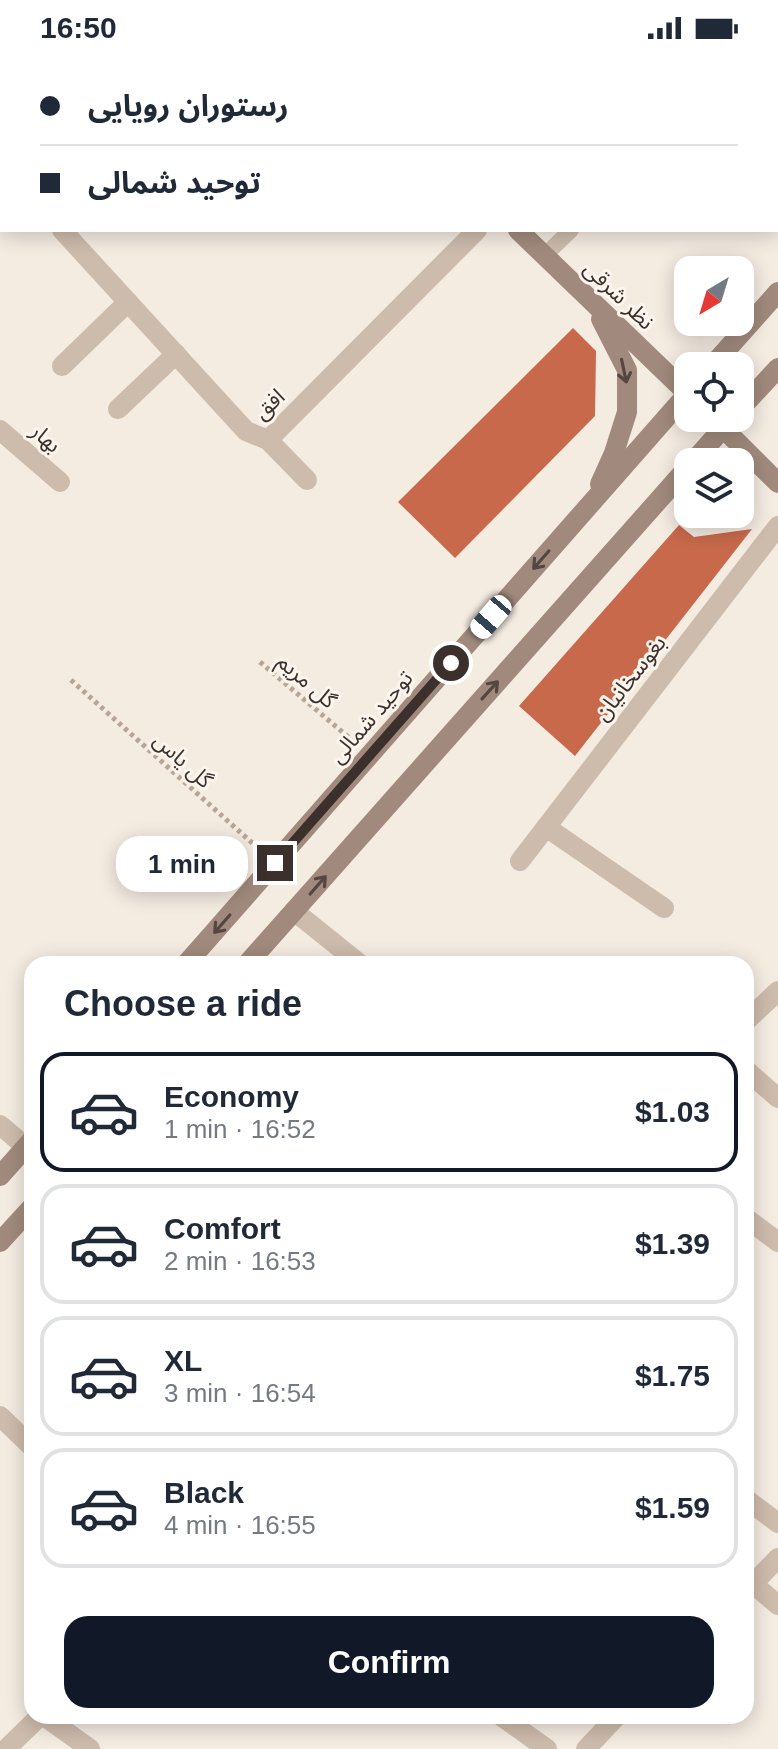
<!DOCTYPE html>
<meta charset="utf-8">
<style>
body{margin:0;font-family:Helvetica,"Noto Sans Arabic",sans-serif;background:#f2f2f3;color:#1f2937;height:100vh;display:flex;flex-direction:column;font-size:30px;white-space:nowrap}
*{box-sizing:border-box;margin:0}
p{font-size:26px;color:#747a83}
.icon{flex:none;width:44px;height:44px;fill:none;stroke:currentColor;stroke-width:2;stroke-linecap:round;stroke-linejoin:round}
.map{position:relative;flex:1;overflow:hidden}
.side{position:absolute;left:24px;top:900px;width:730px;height:768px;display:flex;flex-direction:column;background:#fff;border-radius:24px;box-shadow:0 4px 20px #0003}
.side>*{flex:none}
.guide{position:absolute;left:0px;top:0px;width:778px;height:176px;box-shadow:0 4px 20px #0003;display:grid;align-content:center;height:176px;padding:0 40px;background:#fff}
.needle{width:52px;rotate:218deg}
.tools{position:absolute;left:674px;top:200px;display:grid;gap:16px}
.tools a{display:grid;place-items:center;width:80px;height:80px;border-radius:16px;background:#fff;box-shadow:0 4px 20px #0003;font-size:40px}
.end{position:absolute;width:36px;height:36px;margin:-18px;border:10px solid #3b302b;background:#fff;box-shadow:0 0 0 4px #fff}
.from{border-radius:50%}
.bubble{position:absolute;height:56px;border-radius:24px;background:#fff;box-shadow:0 4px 20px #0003;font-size:26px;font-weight:700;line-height:56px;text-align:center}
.car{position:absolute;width:24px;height:48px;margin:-24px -12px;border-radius:10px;box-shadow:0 0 6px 2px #0007;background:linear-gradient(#fff 24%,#345 0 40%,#fff 0 76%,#345 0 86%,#fff 0)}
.guide b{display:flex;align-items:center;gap:28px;height:76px;font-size:30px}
.guide b+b{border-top:2px solid #e0e1e3}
.guide i{width:20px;height:20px;background:#1f2937}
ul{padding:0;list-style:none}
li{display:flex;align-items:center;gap:24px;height:120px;margin:0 16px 12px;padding:0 24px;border:4px solid #e0e1e3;border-radius:24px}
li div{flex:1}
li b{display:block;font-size:30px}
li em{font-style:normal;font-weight:700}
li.active{border-color:#111827}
li>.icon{width:72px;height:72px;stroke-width:1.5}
h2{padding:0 40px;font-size:36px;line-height:96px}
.button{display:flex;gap:16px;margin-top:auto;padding:16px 40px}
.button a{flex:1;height:92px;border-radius:24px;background:#111827;color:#fff;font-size:32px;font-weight:700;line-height:92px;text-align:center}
.status{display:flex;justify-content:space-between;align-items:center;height:56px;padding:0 40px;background:#fff;direction:ltr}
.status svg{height:22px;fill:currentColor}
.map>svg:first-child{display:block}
</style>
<div class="status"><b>16:50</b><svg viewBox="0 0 49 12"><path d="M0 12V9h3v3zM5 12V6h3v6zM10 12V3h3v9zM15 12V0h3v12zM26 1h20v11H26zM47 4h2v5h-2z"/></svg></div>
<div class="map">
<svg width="778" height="1693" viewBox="0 0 778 1693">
<rect width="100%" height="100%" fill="#f4ebe1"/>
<!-- building -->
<g fill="#c8694b">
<polygon points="573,272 596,295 595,360 455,502 398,446"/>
<polygon points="679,469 694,481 752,473 575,700 519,650"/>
</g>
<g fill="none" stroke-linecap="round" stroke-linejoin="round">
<!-- path -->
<g stroke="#b9a596" stroke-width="5" stroke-dasharray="4 4" stroke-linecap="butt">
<polyline points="260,606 353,685"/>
<polyline points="71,624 260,794"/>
</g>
<!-- lane -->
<polyline stroke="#cdbbac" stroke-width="16" points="544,200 571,174"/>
<!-- street -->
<g stroke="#cdbbac" stroke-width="20">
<polyline points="100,2 102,0"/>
<polyline points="513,2 516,0"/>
<polyline points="0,107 2,109"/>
<polyline points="62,174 246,375 268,384 307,424"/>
<polyline points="62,310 128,246"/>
<polyline points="118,353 176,298"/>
<polyline points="0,374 60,426"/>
<polyline points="268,384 477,174"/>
<polyline points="546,771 664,852"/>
<polyline points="520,805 778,470"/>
<polyline points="294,855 360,908"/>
<polyline points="746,965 778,935"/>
<polyline points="746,1014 778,1042"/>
<polyline points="0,1069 26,1091"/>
<polyline points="746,1162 778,1186"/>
<polyline points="0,1360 32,1391"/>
<polyline points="746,1443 778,1467"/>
<polyline points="753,1528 778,1549"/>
<polyline points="746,1535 778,1502"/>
<polyline points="44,1660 90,1693"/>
<polyline points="501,1660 547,1693"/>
<polyline points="6,1693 40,1660"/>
<polyline points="586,1693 617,1660"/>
</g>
<!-- secondary -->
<g stroke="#a18a7d" stroke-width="20">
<polyline points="345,0 347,2"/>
<polyline points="518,174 688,338"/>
<polyline points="712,310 778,236"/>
<polyline points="740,353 778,312"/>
<polyline points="713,362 778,427"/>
<polyline points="693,406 732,362"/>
<polyline points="600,428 614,397 627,356 627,314 601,263"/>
<polyline points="186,908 688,337"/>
<polyline points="247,908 688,411"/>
<polyline points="0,1120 32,1084"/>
<polyline points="0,1186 32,1151"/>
</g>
</g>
<!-- one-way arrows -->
<defs><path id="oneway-shaft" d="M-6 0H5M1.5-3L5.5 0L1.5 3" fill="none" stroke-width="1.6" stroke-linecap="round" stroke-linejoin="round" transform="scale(2)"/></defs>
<g stroke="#544640">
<use href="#oneway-shaft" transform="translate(624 315) rotate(78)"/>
<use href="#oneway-shaft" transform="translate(541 504) rotate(131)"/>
<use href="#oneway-shaft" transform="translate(490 634) rotate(-48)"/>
<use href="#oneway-shaft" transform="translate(318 829) rotate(-49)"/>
<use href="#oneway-shaft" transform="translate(222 868) rotate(131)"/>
</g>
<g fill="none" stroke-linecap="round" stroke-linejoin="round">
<!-- route -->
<polyline stroke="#3b302b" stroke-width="10" points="275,807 451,607"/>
</g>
<g text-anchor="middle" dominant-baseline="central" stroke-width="6" stroke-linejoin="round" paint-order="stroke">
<!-- street labels -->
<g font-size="22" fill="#3b302b" stroke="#fbf5ee">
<text transform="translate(619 239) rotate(44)">نظر شرقی</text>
<text transform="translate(269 348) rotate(-42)">افق</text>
<text transform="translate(46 382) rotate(41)">بهار</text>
<text transform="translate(630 622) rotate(-52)">بغوسخانیان</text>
<text transform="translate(307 625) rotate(41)">گل مریم</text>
<text transform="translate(371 661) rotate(-49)">توحید شمالی</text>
<text transform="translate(183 704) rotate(42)">گل یاس</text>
</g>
</g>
</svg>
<div class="tools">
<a><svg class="needle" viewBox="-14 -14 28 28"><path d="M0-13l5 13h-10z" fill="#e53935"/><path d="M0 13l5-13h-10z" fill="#747a83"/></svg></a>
<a><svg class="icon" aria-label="locate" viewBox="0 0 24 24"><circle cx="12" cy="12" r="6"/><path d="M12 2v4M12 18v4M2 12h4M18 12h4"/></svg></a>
<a><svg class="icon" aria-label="layers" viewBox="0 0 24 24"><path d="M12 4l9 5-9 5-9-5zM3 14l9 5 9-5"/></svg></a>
</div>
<i class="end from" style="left:451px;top:607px"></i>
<i class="end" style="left:275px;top:807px"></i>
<div class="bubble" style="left:116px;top:780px;width:132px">1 min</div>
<i class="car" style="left:491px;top:561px;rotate:221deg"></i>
<div class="guide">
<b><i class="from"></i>رستوران رویایی</b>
<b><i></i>توحید شمالی</b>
</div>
<section class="side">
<h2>Choose a ride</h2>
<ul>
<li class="active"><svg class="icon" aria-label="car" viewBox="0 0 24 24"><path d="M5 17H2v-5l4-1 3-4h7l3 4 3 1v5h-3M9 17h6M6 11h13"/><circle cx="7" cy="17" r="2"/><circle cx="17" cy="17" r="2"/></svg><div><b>Economy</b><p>1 min · 16:52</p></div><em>$1.03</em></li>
<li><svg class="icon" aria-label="car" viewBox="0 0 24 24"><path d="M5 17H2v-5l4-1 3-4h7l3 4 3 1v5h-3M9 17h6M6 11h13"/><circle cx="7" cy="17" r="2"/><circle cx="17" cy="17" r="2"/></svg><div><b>Comfort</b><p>2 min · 16:53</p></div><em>$1.39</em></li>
<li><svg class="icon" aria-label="car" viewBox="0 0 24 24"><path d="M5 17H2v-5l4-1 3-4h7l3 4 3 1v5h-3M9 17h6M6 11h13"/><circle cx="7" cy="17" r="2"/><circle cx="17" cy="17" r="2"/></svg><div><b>XL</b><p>3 min · 16:54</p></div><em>$1.75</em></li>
<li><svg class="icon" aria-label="car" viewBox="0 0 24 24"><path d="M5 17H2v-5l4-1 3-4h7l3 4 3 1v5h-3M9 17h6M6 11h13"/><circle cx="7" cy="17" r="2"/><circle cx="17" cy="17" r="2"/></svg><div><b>Black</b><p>4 min · 16:55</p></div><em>$1.59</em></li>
</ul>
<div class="button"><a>Confirm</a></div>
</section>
</div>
